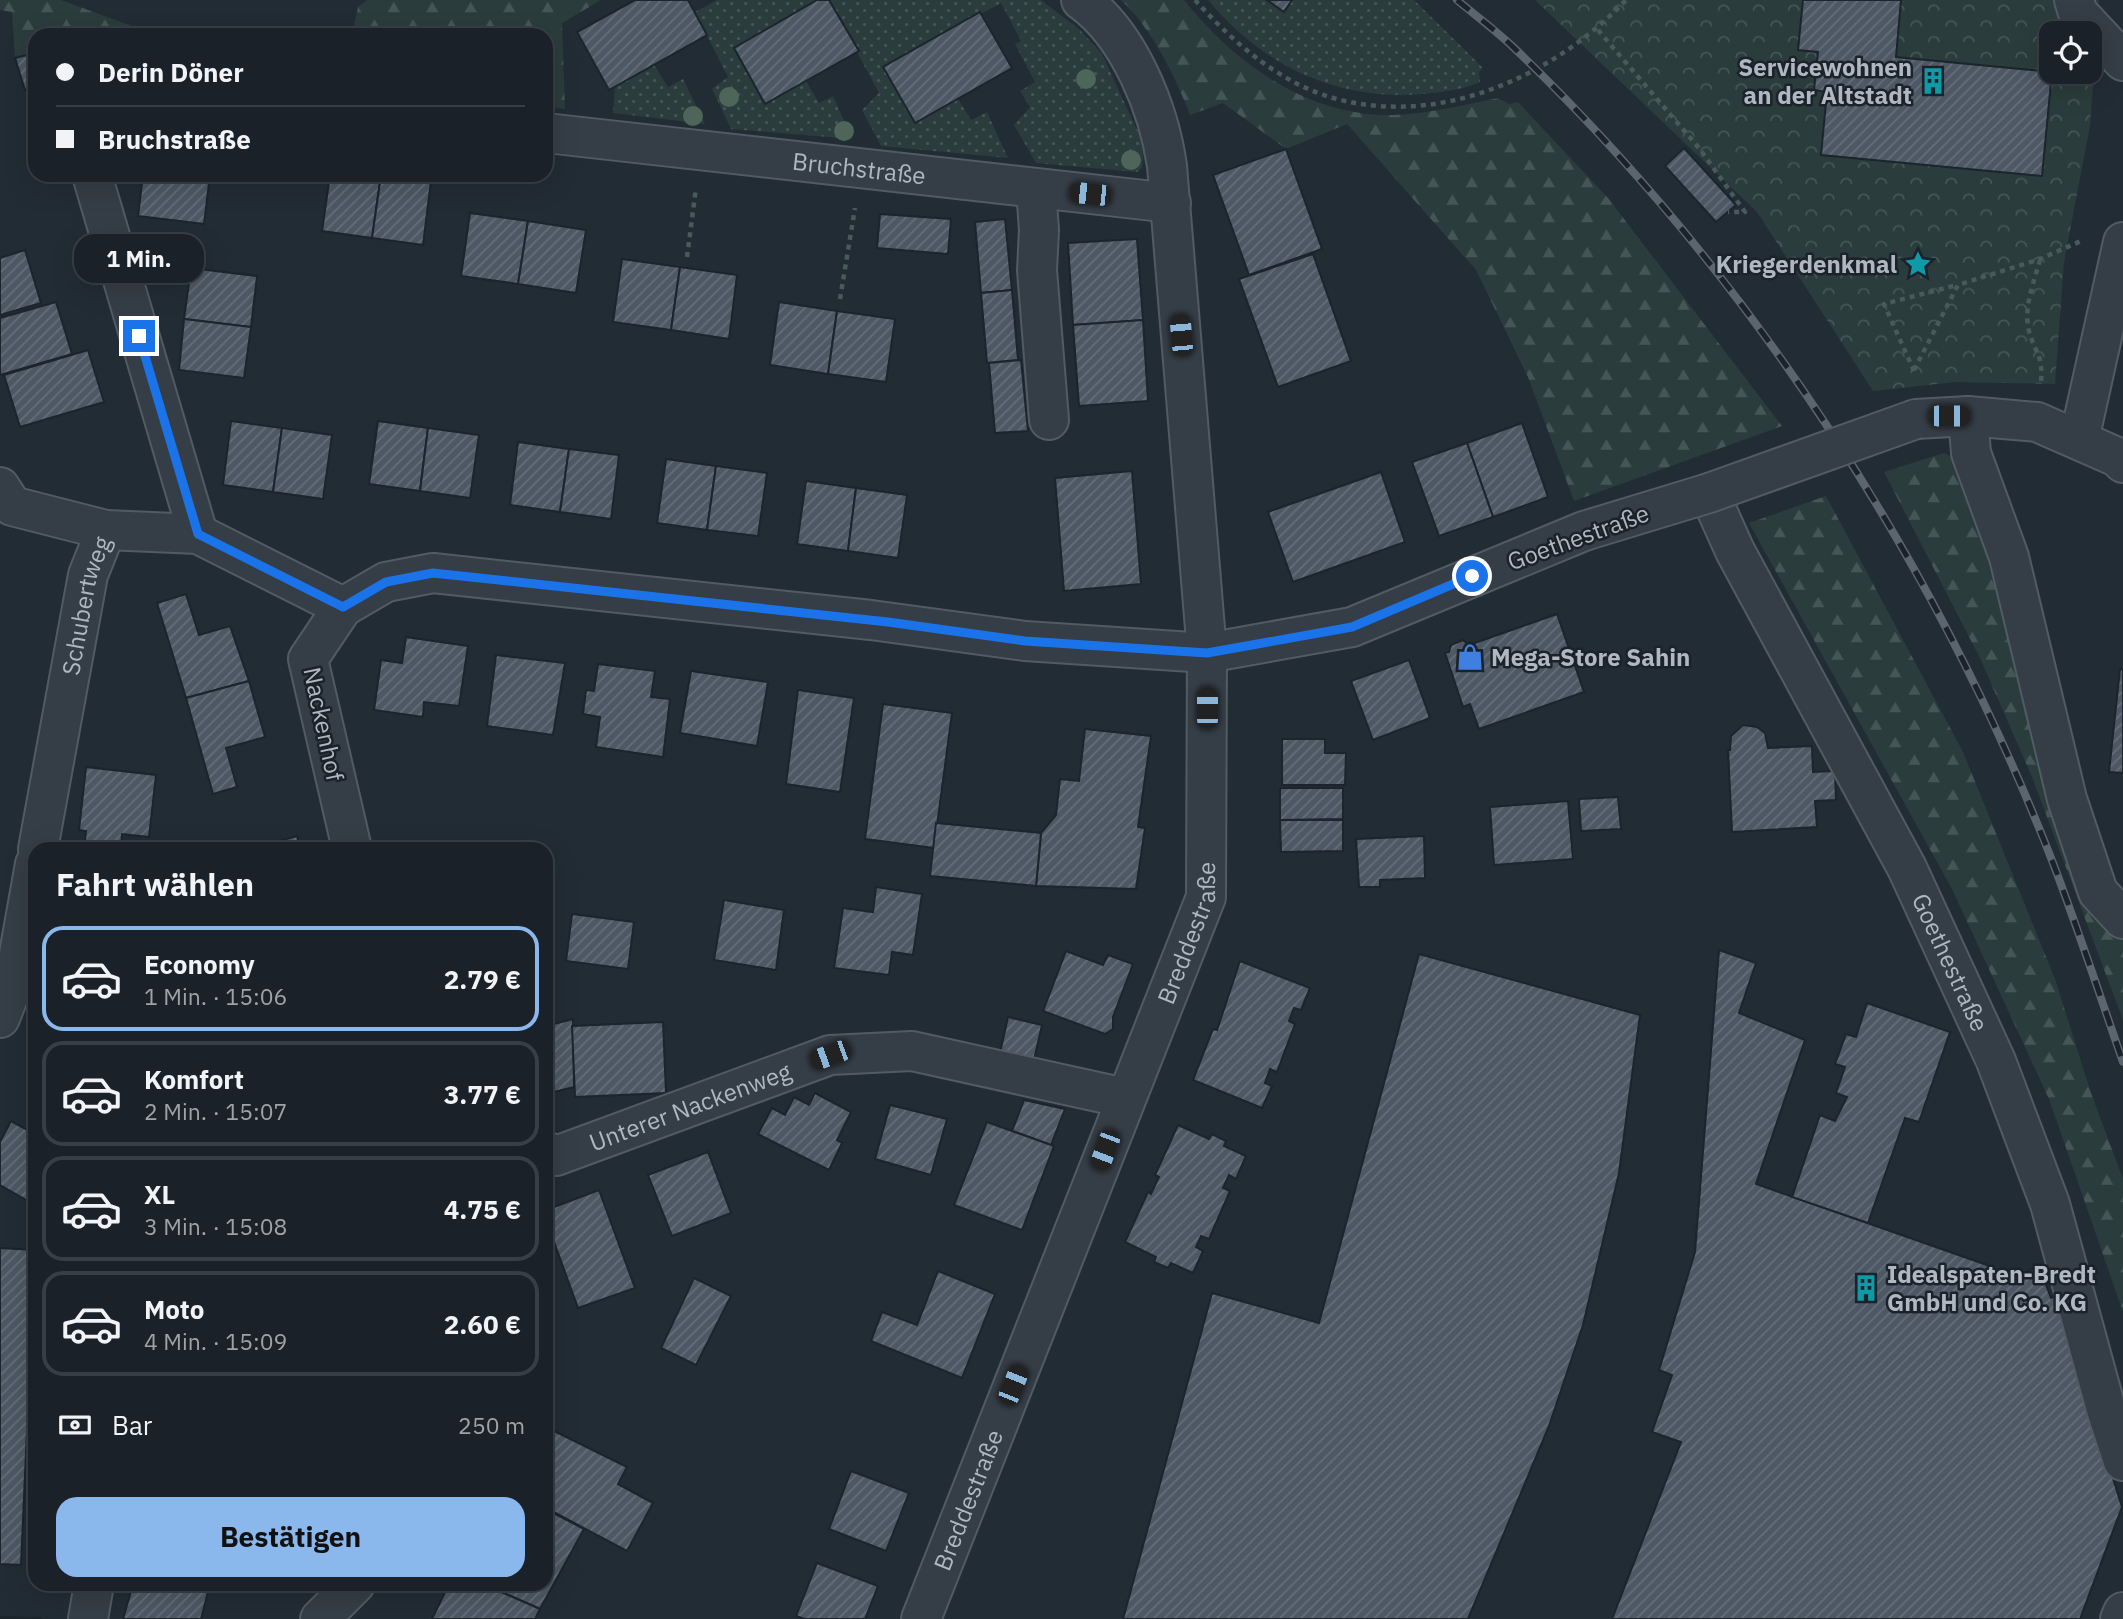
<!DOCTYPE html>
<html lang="de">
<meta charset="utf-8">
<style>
body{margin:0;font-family:"IBM Plex Sans",sans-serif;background:#232930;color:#f1f3f6;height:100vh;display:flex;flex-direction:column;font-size:26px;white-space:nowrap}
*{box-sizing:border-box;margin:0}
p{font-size:23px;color:#9fa3a8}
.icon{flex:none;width:38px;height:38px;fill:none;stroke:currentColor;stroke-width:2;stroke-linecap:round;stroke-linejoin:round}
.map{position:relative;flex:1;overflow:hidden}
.sheet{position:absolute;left:28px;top:842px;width:525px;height:749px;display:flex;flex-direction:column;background:#1a2128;border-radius:21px;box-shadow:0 7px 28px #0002,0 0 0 2px #383e45}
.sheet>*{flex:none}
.guide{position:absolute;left:28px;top:28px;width:525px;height:154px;border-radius:21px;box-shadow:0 7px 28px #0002,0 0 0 2px #383e45;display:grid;align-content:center;height:154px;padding:0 28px;background:#1a2128}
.buttons{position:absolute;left:2039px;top:21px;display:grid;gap:14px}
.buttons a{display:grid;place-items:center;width:63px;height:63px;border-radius:14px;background:#1a2128;box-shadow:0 7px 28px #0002,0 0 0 2px #383e45;font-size:35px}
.end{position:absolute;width:32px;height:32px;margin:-16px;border:9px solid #1a73e8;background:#fff;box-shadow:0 0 0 4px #fff}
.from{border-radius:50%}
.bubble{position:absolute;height:49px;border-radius:21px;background:#1a2128;box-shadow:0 7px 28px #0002,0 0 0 2px #383e45;font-size:23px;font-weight:700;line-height:49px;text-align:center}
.car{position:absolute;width:21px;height:42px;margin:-21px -10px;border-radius:9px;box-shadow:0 0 5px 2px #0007;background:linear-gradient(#222 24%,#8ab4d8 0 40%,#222 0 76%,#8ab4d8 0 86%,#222 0)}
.guide b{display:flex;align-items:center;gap:24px;height:66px;font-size:26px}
.guide b+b{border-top:2px solid #383e45}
.guide i{width:18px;height:18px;background:#f1f3f6}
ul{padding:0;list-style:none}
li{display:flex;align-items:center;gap:21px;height:105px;margin:0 14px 10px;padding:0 14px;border:4px solid #383e45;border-radius:21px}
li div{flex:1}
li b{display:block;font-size:26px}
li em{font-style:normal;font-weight:700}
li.active{border-color:#8ab8ed}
li>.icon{width:63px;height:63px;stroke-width:1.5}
h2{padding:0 28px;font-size:32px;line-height:84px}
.pay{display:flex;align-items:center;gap:18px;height:77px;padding:0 28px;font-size:26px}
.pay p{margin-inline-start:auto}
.action{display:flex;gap:14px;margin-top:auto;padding:14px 28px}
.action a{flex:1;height:80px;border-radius:21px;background:#8ab8ed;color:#111;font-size:28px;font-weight:700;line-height:80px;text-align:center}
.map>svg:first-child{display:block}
</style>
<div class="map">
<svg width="2123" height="1619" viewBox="0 0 2123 1619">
<defs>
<pattern id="grass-dots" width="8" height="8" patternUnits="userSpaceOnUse" patternTransform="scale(1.75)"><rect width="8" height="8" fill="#2a3c3b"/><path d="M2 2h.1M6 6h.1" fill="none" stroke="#465656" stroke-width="1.8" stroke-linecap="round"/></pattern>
<pattern id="forest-firs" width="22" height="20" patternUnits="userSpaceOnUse" patternTransform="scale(1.75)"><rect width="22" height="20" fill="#2a3c3b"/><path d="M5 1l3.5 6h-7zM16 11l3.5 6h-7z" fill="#465656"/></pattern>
<pattern id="park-crowns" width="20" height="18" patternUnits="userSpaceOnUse" patternTransform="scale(1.75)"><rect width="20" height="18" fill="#2a3c3b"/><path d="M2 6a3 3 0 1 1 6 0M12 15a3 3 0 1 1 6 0" fill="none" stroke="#465656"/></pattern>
<pattern id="building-hatch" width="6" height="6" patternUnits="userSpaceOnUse" patternTransform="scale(1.75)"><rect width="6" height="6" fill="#4d5864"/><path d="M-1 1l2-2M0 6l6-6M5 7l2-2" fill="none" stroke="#646e79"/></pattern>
</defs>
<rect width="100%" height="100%" fill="#222c35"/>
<!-- grass -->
<g fill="url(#grass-dots)">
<polygon points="717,0 817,0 734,48 765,104 806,81 819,103 833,96 852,139 731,129 712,89 728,77 695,12"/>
<polygon points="829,0 1041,0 1080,30 1102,54 1137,130 1140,130 1144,149 1142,168 1137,172 1036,163 1014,125 1030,107 1020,91 1035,82 1015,44 1021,41 1001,3 883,67 915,123 958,99 971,120 987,112 1008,158 881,146 862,110 879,93"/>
<path d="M1208,0h206l69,68 -4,4 1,10c-18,8 -38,10 -58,12 -86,7 -159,-28 -214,-94z"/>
<polygon points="654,65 668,87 683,79 705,124 613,113 615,87"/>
</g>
<!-- forest -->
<g fill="url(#forest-firs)">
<polygon points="0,0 61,0 156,35 35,35 35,53 15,58 12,12 0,10"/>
<polygon points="367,0 601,0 562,23 565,109 546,107 546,35 352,35 358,7"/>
<path d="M1121,0h63c51,64 124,116 208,115 36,-1 71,-10 106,-17l11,6 9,-2 90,96 174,228 -208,75 -46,-124 -52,-107 -129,-146 -61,25 -63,-46 -33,12c-15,-39 -38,-86 -69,-115z"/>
<polygon points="1944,453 1958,460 1990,540 2094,914 2106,930 2123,937 2123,1020 2032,777 1980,658 1884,472"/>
<polygon points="1826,496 1963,752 2055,979 2091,1093 2123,1179 2123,1312 2049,1099 1952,889 1749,523"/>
</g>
<!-- park -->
<path fill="url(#park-crowns)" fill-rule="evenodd" d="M1535,0h564l-9,126 -26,136 -9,122 -100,-2 -82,9 -116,-179zM2051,33h39v39h-39z"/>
<!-- building -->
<g fill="url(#building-hatch)" stroke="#1c242c" stroke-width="2">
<polygon points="635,0 688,0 707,35 609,90 577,32"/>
<polygon points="817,0 829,0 859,51 765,104 734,48"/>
<polygon points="1267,0 1292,0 1284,12"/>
<polygon points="1803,0 1901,0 1896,57 2052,72 2042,176 1821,155 1827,92 1814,90 1818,52 1798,50"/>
<polygon points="980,12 1012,68 915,123 883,67"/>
<polygon points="35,53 35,87 25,90 15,58"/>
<polygon points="1684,148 1736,205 1716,222 1665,166"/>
<polygon points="1286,149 1322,249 1249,275 1213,175"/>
<polygon points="143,175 210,175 204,224 138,216"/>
<polygon points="330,175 381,175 372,238 322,231"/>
<polygon points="381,175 431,181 423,245 372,238"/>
<polygon points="470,213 528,221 518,284 461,276"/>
<polygon points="880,214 951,219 948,254 877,248"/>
<polygon points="1005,219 1012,290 981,293 975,222"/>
<polygon points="528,221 586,230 576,293 518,284"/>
<polygon points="1137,239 1143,320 1073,325 1068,243"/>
<polygon points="25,250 41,303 0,315 0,258"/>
<polygon points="1313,254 1351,361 1278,387 1239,279"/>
<polygon points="622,259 680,267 671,330 613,322"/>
<polygon points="680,267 737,275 729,339 671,330"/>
<polygon points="191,268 257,276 251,327 184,319"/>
<polygon points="1012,290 1018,360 987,363 981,293"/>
<polygon points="56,302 72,354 0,375 0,318"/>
<polygon points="779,302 837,311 828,374 770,365"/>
<polygon points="837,311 895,319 886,382 828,374"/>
<polygon points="184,319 251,327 244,378 179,370"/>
<polygon points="1143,320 1148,401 1079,406 1073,325"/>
<polygon points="88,350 104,402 20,427 4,375"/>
<polygon points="1021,360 1028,431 995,433 989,363"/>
<polygon points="231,421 282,428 273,492 223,485"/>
<polygon points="378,421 428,428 420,491 369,484"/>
<polygon points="1522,423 1548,497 1493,517 1467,443"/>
<polygon points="282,428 332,435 323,499 273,492"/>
<polygon points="428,428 479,435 470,498 420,491"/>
<polygon points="518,442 569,449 560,512 510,505"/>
<polygon points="1467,443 1493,517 1439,536 1412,462"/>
<polygon points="569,449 619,455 611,519 560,512"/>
<polygon points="666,459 716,466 707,530 657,523"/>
<polygon points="716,466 767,473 758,536 707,530"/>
<polygon points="1132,471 1141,584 1064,591 1055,478"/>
<polygon points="1381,472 1405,542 1293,582 1268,512"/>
<polygon points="806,481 856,488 848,551 797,544"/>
<polygon points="856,488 907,495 898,558 848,551"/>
<polygon points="186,594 199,635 230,626 249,681 186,698 157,603"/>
<polygon points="1557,614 1584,692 1479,729 1470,704 1463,707 1445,653 1449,652 1451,645 1463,640 1469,645"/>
<polygon points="406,637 468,646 459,706 424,702 423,717 374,710 381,660 402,663"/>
<polygon points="496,655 565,663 553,735 487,726"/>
<polygon points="1409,660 1430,718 1373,740 1351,681"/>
<polygon points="598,664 655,671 651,697 670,699 663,757 596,747 600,717 583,714 586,690 594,691"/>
<polygon points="2120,669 2123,670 2123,773 2109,772"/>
<polygon points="691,671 768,682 757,746 680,733"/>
<polygon points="249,681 265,737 226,748 237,787 213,794 186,698"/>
<polygon points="798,690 854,698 840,792 786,784"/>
<polygon points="883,704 952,713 934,848 865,839"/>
<polygon points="1743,725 1757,727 1765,733 1768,748 1812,746 1813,772 1835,771 1836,800 1815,801 1817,827 1732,832 1728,750 1730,750 1731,736"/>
<polygon points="1085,729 1151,736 1138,827 1145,828 1136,889 1036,886 1041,833 1056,815 1060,779 1079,781"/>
<polygon points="1282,739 1325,739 1325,753 1346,753 1345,785 1282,785"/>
<polygon points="86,767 156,775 149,837 122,834 121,849 84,849 86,831 79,830"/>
<polygon points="1280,788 1343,788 1343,819 1280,820"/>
<polygon points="1618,797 1621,829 1581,831 1579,799"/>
<polygon points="1568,801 1573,859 1494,865 1490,807"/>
<polygon points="1280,820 1343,820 1343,851 1281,852"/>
<polygon points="936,823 1041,833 1036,886 930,876"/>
<polygon points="297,836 301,849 251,849"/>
<polygon points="1424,836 1425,878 1380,880 1380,887 1359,887 1356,839"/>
<polygon points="876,887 922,894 913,955 892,952 889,975 834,968 843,908 873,912"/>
<polygon points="724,900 784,910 776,970 714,960"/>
<polygon points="572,914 634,922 628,969 566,961"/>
<polygon points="1719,950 1756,963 1739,1013 1805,1040 1756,1184 1987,1265 2009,1280 2039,1266 2051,1298 2056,1296 2122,1507 2080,1619 1612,1619 1681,1442 1652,1432 1672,1375 1659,1370 1695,1252"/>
<polygon points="1066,951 1103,965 1108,955 1133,964 1113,1017 1113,1029 1105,1034 1043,1011"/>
<polygon points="1419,954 1640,1015 1619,1173 1583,1325 1549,1426 1468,1619 1123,1619 1212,1293 1319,1323"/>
<polygon points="1240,961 1310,988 1301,1010 1294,1008 1289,1021 1295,1024 1277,1072 1270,1069 1265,1083 1272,1086 1262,1108 1193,1080 1213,1029 1217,1030"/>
<polygon points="1867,1003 1950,1032 1919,1122 1905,1118 1868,1223 1792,1197 1820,1115 1835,1121 1847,1097 1836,1093 1845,1067 1835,1064 1846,1034 1856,1037"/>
<polygon points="1008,1017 1042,1025 1034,1060 1000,1053"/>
<polygon points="573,1019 574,1087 546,1094 546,1026"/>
<polygon points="663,1022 666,1093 575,1097 572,1026"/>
<polygon points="815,1093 851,1112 837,1140 842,1143 829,1170 758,1134 772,1108 785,1115 794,1097 809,1105"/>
<polygon points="1024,1100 1065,1109 1051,1145 1012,1131"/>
<polygon points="890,1105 947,1119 931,1175 875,1159"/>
<polygon points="11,1121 35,1134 35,1205 0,1185 0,1142"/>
<polygon points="987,1122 1054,1146 1022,1230 954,1205"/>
<polygon points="1178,1125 1209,1139 1212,1134 1226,1141 1224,1146 1246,1156 1236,1179 1229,1175 1223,1188 1230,1191 1209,1239 1201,1236 1196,1247 1203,1251 1193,1273 1171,1263 1168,1268 1154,1262 1156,1257 1125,1242 1148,1192 1151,1194 1157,1181 1159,1177 1155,1175"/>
<polygon points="708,1152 731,1213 672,1236 648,1175"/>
<polygon points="599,1190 635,1288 578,1308 546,1220 546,1210"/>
<polygon points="0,1248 35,1250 21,1565 0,1564"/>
<polygon points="938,1271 995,1294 962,1378 871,1341 882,1312 917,1325"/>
<polygon points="694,1278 731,1296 696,1365 661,1348"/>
<polygon points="546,1427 627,1467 618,1484 653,1503 627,1551 546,1508"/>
<polygon points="851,1471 909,1493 886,1551 829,1529"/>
<polygon points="546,1509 584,1529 540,1609 483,1584 546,1584"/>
<polygon points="817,1563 878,1586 865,1619 805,1619 796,1616"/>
<polygon points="133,1584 210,1584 201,1619 123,1619"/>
<polygon points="449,1584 483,1584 540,1609 535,1619 432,1619"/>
<polygon points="0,1617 41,1618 41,1619 0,1619"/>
</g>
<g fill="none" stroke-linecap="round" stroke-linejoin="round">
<defs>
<g id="minor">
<polyline points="2074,0 2078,13 2123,61"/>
<path id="s1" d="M546,133l625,70"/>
<polyline points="92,175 198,534"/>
<polyline points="1036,189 1039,230 1037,270 1049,420"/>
<polyline points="1968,416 1971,453 2009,557 2067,799 2098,892 2123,919"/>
<polyline points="1916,419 1968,416 2037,422 2117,457 2123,463"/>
<polyline points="2079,440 2123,242"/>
<polyline points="0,487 12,506 106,530 198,534 343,607"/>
<path id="s2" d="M1709,493l26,58 172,317 89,193 54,143 56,205 17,52"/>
<path id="s3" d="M38,849l50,-274 18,-45"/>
<polyline points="352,849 308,659 343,607 386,582 433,573 871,620 1025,641 1207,653 1352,627 1584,531"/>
<polyline points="0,1018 14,982 35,864"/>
<path id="s4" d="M546,1151l10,5 274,-101 82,-4 213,47"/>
<polyline points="88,1619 94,1584"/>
<polyline points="320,1619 355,1584"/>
<path id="s5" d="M921,1619l285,-722 1,-244 -40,-487c-8,-57 -38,-132 -86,-166"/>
<polyline points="2120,1619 2123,1612"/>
</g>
</defs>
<!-- minor casing -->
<use href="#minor" stroke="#525b63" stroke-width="42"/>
<!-- path -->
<g stroke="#485a5a" stroke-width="4.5" stroke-dasharray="5 5" stroke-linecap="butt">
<path d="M1195,0c39,43 85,84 142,99 106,28 218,-24 289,-99"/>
<polyline points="1598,30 1699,148 1745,212 1728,212"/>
<polyline points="687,257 696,188"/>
<path d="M2040,260c-6,22 -17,48 -11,71 7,25 14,22 12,52"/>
<polyline points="840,299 855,208"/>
<polyline points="1914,370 1958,285 2040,259 2081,241"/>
<polyline points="1914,371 1884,304 1957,285"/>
</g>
<!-- minor -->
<use href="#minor" stroke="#353d46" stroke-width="38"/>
<defs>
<path id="rail" d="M1457,0c18,15 37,29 54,45 236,225 424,515 542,818 25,66 47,133 70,199"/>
</defs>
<!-- rail casing -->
<use href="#rail" stroke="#5b656f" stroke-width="8"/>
<!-- rail -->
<use href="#rail" stroke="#1b222a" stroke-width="5" stroke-dasharray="16" stroke-linecap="butt"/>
<defs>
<polyline id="minor-bridge" points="1584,531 1709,493 1916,419"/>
</defs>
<!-- minor-bridge casing -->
<use href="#minor-bridge" stroke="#525b63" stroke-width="42" stroke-linecap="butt"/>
<!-- minor-bridge -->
<use href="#minor-bridge" stroke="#353d46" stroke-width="38"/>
</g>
<!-- trees -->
<g fill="#4d6659">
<circle cx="1086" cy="79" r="10"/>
<circle cx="729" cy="97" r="10"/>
<circle cx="693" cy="116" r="10"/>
<circle cx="844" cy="131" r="10"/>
<circle cx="1131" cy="160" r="10"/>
</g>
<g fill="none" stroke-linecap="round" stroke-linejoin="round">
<!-- route -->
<polyline stroke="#1a73e8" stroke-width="9" points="139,336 198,534 343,607 386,582 433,573 888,622 1025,641 1207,653 1352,627 1472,576"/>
</g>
<!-- icons -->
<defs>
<symbol id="building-bare" viewBox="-9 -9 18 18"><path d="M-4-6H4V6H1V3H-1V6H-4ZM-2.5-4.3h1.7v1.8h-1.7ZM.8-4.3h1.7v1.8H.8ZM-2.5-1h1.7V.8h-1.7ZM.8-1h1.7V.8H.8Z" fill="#0f9aa8" stroke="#1b222a" stroke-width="2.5" paint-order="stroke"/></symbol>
<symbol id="sight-bare" viewBox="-9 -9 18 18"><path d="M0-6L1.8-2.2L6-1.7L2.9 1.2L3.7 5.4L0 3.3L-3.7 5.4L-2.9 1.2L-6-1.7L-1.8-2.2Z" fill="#0f9aa8" stroke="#1b222a" stroke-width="2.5" paint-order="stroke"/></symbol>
<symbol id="shop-bare" viewBox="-9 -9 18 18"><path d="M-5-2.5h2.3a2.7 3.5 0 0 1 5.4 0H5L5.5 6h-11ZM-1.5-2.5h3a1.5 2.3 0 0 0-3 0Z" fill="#3f7fe0" stroke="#1b222a" stroke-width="2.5" paint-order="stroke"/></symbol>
</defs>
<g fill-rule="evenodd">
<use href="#building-bare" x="1914" y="62" width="38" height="38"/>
<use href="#sight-bare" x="1899" y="245" width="38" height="38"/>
<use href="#shop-bare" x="1451" y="638" width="38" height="38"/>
<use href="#building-bare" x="1847" y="1269" width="38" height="38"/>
</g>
<g text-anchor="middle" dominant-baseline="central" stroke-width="5" stroke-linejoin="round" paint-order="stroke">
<!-- poi labels -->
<g font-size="24" font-weight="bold" fill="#afb8c2" stroke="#1b222a" text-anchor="end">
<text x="1912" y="67">Servicewohnen<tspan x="1912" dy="28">an der Altstadt</tspan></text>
<text x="1897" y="264">Kriegerdenkmal</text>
<text x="1491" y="657" text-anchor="start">Mega-Store Sahin</text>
<text x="1887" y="1274" text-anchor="start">Idealspaten-Bredt<tspan x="1887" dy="28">GmbH und Co. KG</tspan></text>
</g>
<!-- street labels -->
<g font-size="24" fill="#afb8c2" stroke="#1b222a">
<text stroke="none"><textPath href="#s1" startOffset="315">Bruchstraße</textPath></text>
<text transform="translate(1578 537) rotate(-20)">Goethestraße</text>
<text stroke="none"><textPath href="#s3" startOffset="248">Schubertweg</textPath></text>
<text transform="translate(324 724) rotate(78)">Nackenhof</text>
<text stroke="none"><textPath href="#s5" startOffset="737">Breddestraße</textPath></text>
<text stroke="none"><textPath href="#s2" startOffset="528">Goethestraße</textPath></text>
<text stroke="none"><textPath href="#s4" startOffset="154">Unterer Nackenweg</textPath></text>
<text stroke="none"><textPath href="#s5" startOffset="128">Breddestraße</textPath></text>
</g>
</g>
</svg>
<div class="buttons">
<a><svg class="icon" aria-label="locate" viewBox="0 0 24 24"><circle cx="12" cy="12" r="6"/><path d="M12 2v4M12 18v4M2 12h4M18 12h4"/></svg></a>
</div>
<i class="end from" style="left:1472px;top:576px"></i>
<i class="end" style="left:139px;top:336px"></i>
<div class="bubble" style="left:74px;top:234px;width:130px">1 Min.</div>
<i class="car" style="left:1090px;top:194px;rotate:276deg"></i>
<i class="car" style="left:1181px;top:335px;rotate:355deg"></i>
<i class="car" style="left:1949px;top:416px;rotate:90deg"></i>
<i class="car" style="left:1207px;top:708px;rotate:0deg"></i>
<i class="car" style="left:830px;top:1055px;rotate:250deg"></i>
<i class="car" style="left:1105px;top:1150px;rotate:201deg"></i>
<i class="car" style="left:1013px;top:1385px;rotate:22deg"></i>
<div class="guide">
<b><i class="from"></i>Derin Döner</b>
<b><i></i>Bruchstraße</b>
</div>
<section class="sheet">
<h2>Fahrt wählen</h2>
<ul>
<li class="active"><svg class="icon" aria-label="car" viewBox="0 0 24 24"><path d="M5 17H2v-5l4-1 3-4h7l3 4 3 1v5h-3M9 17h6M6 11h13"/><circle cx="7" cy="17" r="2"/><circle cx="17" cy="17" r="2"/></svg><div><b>Economy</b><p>1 Min. · 15:06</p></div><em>2.79 €</em></li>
<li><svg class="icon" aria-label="car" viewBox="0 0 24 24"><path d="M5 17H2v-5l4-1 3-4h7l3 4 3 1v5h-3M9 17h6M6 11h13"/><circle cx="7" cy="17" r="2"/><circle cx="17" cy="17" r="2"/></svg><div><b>Komfort</b><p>2 Min. · 15:07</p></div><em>3.77 €</em></li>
<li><svg class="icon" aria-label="car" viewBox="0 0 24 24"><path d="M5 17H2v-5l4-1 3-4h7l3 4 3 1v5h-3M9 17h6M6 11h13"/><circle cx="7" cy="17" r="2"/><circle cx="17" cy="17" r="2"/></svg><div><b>XL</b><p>3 Min. · 15:08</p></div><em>4.75 €</em></li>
<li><svg class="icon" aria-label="car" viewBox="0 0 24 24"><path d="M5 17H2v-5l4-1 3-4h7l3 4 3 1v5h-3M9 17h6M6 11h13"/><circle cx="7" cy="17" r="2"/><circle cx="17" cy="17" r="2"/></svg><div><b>Moto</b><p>4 Min. · 15:09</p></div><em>2.60 €</em></li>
</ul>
<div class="pay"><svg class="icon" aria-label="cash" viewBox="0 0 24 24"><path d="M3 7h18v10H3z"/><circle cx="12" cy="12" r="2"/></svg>Bar<p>250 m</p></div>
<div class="action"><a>Bestätigen</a></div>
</section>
</div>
